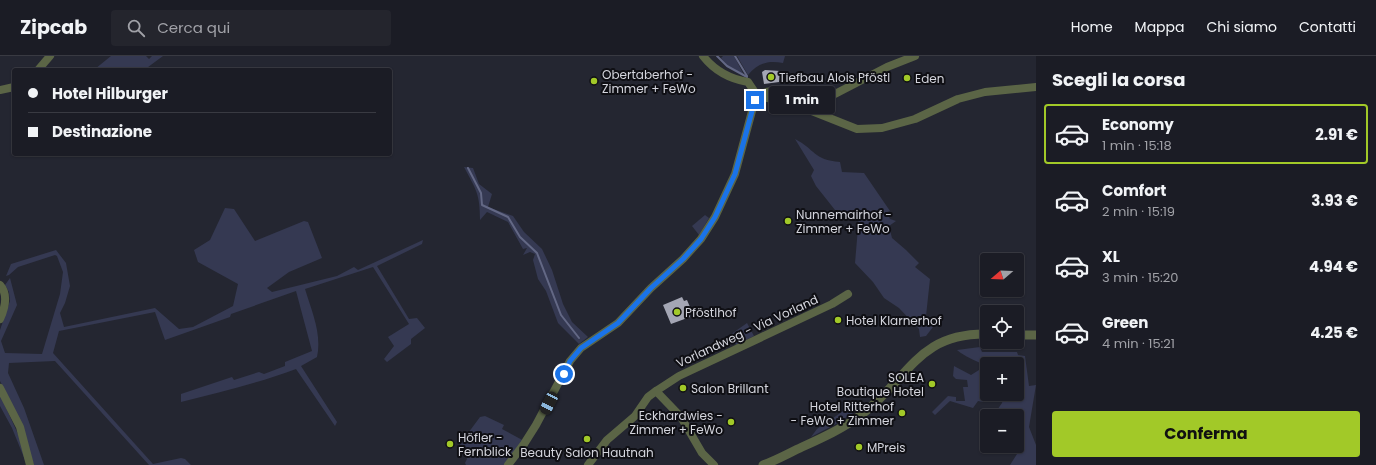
<!DOCTYPE html>
<html lang="it">
<meta charset="utf-8">
<style>
body{margin:0;font-family:Poppins,sans-serif;background:#24252d;color:#f1f3f6;height:100vh;display:flex;flex-direction:column;font-size:15px;white-space:nowrap}
*{box-sizing:border-box;margin:0}
p{font-size:13px;color:#a0a1a7}
.icon{flex:none;width:22px;height:22px;fill:none;stroke:currentColor;stroke-width:2;stroke-linecap:round;stroke-linejoin:round}
.map{position:relative;flex:1;overflow:hidden}
.panel{display:flex;flex-direction:column;background:#1b1c25;width:340px}
.panel>*{flex:none}
.banner{position:absolute;left:12px;top:12px;width:380px;height:88px;border-radius:4px;box-shadow:0 1px 3px #0004,0 0 0 1px #393a42;display:grid;align-content:center;height:88px;padding:0 16px;background:#1b1c25}
.needle{width:26px;rotate:251deg}
.buttons{position:absolute;left:980px;top:197px;display:grid;gap:8px}
.buttons a{display:grid;place-items:center;width:44px;height:44px;border-radius:4px;background:#1b1c25;box-shadow:0 1px 3px #0004,0 0 0 1px #393a42;font-size:20px}
.end{position:absolute;width:18px;height:18px;margin:-9px;border:5px solid #1a73e8;background:#fff;box-shadow:0 0 0 2px #fff}
.from{border-radius:50%}
.bubble{position:absolute;height:28px;border-radius:4px;background:#1b1c25;box-shadow:0 1px 3px #0004,0 0 0 1px #393a42;font-size:13px;font-weight:700;line-height:28px;text-align:center}
.car{position:absolute;width:12px;height:24px;margin:-12px -6px;border-radius:5px;box-shadow:0 0 3px 1px #0007;background:linear-gradient(#222 24%,#8ab4d8 0 40%,#222 0 76%,#8ab4d8 0 86%,#222 0)}
.banner b{display:flex;align-items:center;gap:14px;height:38px;font-size:15px}
.banner b+b{border-top:1px solid #393a42}
.banner i{width:10px;height:10px;background:#f1f3f6}
ul{padding:0;list-style:none}
li{display:flex;align-items:center;gap:12px;height:60px;margin:0 8px 6px;padding:0 8px;border:2px solid transparent;border-radius:4px}
li div{flex:1}
li b{display:block;font-size:15px}
li em{font-style:normal;font-weight:700}
li.selected{border-color:#a2c928}
li>.icon{width:36px;height:36px;stroke-width:1.5}
h2{padding:0 16px;font-size:18px;line-height:48px}
.button{display:flex;gap:8px;margin-top:auto;padding:8px 16px}
.button a{flex:1;height:46px;border-radius:4px;background:#a2c928;color:#111;font-size:16px;font-weight:700;line-height:46px;text-align:center}
header{display:flex;align-items:center;gap:24px;box-sizing:border-box;height:56px;padding:0 20px;background:#1b1c25;border-bottom:1px solid #393a42}
header strong{font-size:19px}
nav{display:flex;gap:22px;margin-inline-start:auto;font-size:14px}
.search{width:280px;height:36px;background:#24252d;display:flex;align-items:center;gap:10px;box-sizing:border-box;padding:0 14px;border-radius:4px;color:#a0a1a7;font-size:15px}
main{display:flex;flex:1;min-height:0}
.map>svg:first-child{display:block}
</style>
<header>
<strong>Zipcab</strong>
<div class="search"><svg class="icon" aria-label="search" viewBox="0 0 24 24"><circle cx="10" cy="10" r="6"/><path d="M15 15l6 6"/></svg>Cerca qui</div>
<nav><a>Home</a><a>Mappa</a><a>Chi siamo</a><a>Contatti</a></nav>
</header>
<main>
<div class="map">
<svg width="1036" height="409" viewBox="0 0 1036 409">
<rect width="100%" height="100%" fill="#242631"/>
<!-- green -->
<g fill="#353952">
<polygon points="111,0 146,0 149,3 152,0 163,0 144,14 88,14 95,13"/>
<polygon points="723,0 734,0 744,19 727,10 721,2"/>
<path d="M737,0h48l-2,7c-15,-3 -25,0 -35,12z"/>
<path d="M795,83c20,10 18,21 45,23l2,10 22,1 26,38 -3,1 3,7 6,2 -7,5 3,12 14,12 13,13 -4,4 15,12 -4,37 1,4 6,7 -7,9 -6,1 -1,-8 -20,-21 -15,-10 -11,-16 -18,-19 4,-47 -24,-6 -19,-24 -5,-10 3,-6z"/>
<path d="M464,111l9,1 6,16 13,10 -4,13 25,9 11,16 18,17 10,21 11,34 9,18 16,15 -9,7 -21,-21 -12,-32 -8,-12 -5,-19 2,-6 -5,-2 -7,3 4,-7 -4,1 -15,-27 -21,-10 -7,8c0,-27 -4,-30 -16,-53z"/>
<path d="M225,152l9,1 21,32 49,-20 4,1 14,36 -33,14 -22,16 5,4 65,-16 17,-9 4,3 65,-30 -1,4 -45,22 32,53 8,-1 8,10 -14,11v5l-24,18 -3,-3 10,-13 -6,-9 21,-13 -36,-57 -68,22c7,23 17,45 12,68l-16,9 36,56 -2,4 -39,-57c-37,14 -76,23 -115,33v-8l51,-17 2,3 25,-8 5,2 21,-8v-4l27,-11 -16,-60 -65,23 -1,3 -65,23 -10,-28 -96,19 -6,22 100,111 28,-6 4,1 6,6h-42l-94,-104 -46,2 -1,10 16,35 20,57h-10l-18,-52 -16,-32v-51l10,-29 -1,-9 -4,-7 5,-7 7,27 -16,36 4,12 37,1 18,-60 3,-22 -6,-16 -2,-1 -37,12 -9,8 -3,1 5,-12 45,-14 10,13 4,23 -5,17 -5,10 4,14 91,-19 24,21 14,-2 40,-21 5,-22 -40,-22 -4,-12 16,-10z"/>
<polygon points="705,159 709,162 699,179 692,170"/>
<polygon points="747,267 754,280 736,289 730,279"/>
<path d="M980,291l2,5h35l1,3 7,1 4,30 7,-1 -7,42 7,18v20h-26l7,-11 -6,-8h6v-30l-30,-1 8,-2 7,-10 2,-9h13v-30h-30v30h3l-7,8 -5,-1 -5,7 -23,-7 -15,14 -3,-3 16,-16 8,1v4h9l-2,-14h5l-1,-7 -11,-1 -3,-3 1,-10 17,9 8,-5 5,-5c-9,-5 -19,-8 -27,-15z"/>
<polygon points="0,339 24,391 27,409 12,372 0,350"/>
<polygon points="852,349 856,355 834,369 811,381 817,373"/>
<polygon points="485,360 504,369 502,373 526,386 504,409 466,409 465,407 467,403 460,388 480,361"/>
</g>
<g fill="none" stroke-linecap="round" stroke-linejoin="round">
<!-- stream -->
<g stroke="#636885" stroke-width="2">
<polyline points="717,0 727,10 747,21"/>
<polyline points="735,0 747,20"/>
<polyline points="468,112 481,137 482,149 508,161 520,181 537,197 561,259 579,282"/>
</g>
</g>
<!-- building -->
<g fill="#a4a6b4">
<polygon points="765,14 780,15 779,26 764,28 762,16"/>
<polygon points="682,241 684,245 687,244 690,251 687,252 690,261 671,268 663,249"/>
</g>
<g fill="none" stroke-linecap="round" stroke-linejoin="round">
<!-- minor -->
<g stroke="#5b6546" stroke-width="8">
<path d="M703,0c11,14 27,23 45,26l10,15 26,3 73,29 25,-1 33,-9 43,-20 27,-7 51,-5"/>
<polyline points="38,14 50,0"/>
<polyline points="0,34 14,31"/>
<path d="M0,229c9,10 5,23 0,34"/>
<polyline points="0,332 20,371 30,409"/>
<polyline points="656,335 679,320 832,248 848,238"/>
<path d="M508,409l16,-21 12,-19 34,-64 11,-13 37,-25 33,-35 32,-29 18,-20 14,-22 20,-43 20,-74c16,-18 30,-4 47,-2 11,1 21,0 31,-3l54,-28 28,-11"/>
<polyline points="588,409 607,384 635,360 648,341 656,335 681,361 702,397 714,409"/>
</g>
<!-- tertiary -->
<g stroke="#5b6546" stroke-width="9">
<polyline points="1017,279 1036,279"/>
<path d="M763,409c14,-5 26,-12 39,-18 20,-9 42,-19 59,-32 49,-37 56,-82 126,-81"/>
</g>
</g>
<g fill="none" stroke-linecap="round" stroke-linejoin="round">
<!-- route -->
<polyline stroke="#1a73e8" stroke-width="5" points="564,318 570,305 581,292 618,267 651,232 683,203 701,183 715,161 735,118 755,44"/>
</g>
<!-- markers -->
<g fill="#a2c928" stroke="#0f0f14" stroke-width="1.5">
<circle cx="771" cy="21" r="4"/>
<circle cx="907" cy="22" r="4"/>
<circle cx="594" cy="25" r="4"/>
<circle cx="788" cy="165" r="4"/>
<circle cx="677" cy="256" r="4"/>
<circle cx="838" cy="264" r="4"/>
<circle cx="932" cy="328" r="4"/>
<circle cx="683" cy="332" r="4"/>
<circle cx="902" cy="357" r="4"/>
<circle cx="731" cy="366" r="4"/>
<circle cx="587" cy="383" r="4"/>
<circle cx="450" cy="388" r="4"/>
<circle cx="859" cy="391" r="4"/>
</g>
<g text-anchor="middle" dominant-baseline="central" stroke-width="4" stroke-linejoin="round" paint-order="stroke">
<!-- poi labels -->
<g font-size="12" fill="#d4d5dd" stroke="#0f0f14" text-anchor="start">
<text x="602" y="18">Obertaberhof -<tspan x="602" dy="14">Zimmer + FeWo</tspan></text>
<text x="779" y="21">Tiefbau Alois Pföstl</text>
<text x="915" y="22">Eden</text>
<text x="796" y="158">Nunnemairhof -<tspan x="796" dy="14">Zimmer + FeWo</tspan></text>
<text x="685" y="256">Pföstlhof</text>
<text x="846" y="264">Hotel Klarnerhof</text>
<text x="924" y="321" text-anchor="end">SOLEA<tspan x="924" dy="14">Boutique Hotel</tspan></text>
<text x="691" y="332">Salon Brillant</text>
<text x="894" y="350" text-anchor="end">Hotel Ritterhof<tspan x="894" dy="14">- FeWo + Zimmer</tspan></text>
<text x="723" y="359" text-anchor="end">Eckhardwies -<tspan x="723" dy="14">Zimmer + FeWo</tspan></text>
<text x="458" y="381">Höfler -<tspan x="458" dy="14">Fernblick</tspan></text>
<text x="867" y="391">MPreis</text>
<text x="587" y="396" text-anchor="middle">Beauty Salon Hautnah</text>
</g>
<!-- street labels -->
<g font-size="12" fill="#d4d5dd" stroke="#0f0f14">
<text transform="translate(747 275) rotate(-25)">Vorlandweg - Via Vorland</text>
</g>
</g>
</svg>
<div class="buttons">
<a><svg class="needle" viewBox="-14 -14 28 28"><path d="M0-13l5 13h-10z" fill="#e53935"/><path d="M0 13l5-13h-10z" fill="#a0a1a7"/></svg></a>
<a><svg class="icon" aria-label="locate" viewBox="0 0 24 24"><circle cx="12" cy="12" r="6"/><path d="M12 2v4M12 18v4M2 12h4M18 12h4"/></svg></a>
<a>+</a>
<a>−</a>
</div>
<i class="end from" style="left:564px;top:318px"></i>
<i class="end" style="left:755px;top:44px"></i>
<div class="bubble" style="left:769px;top:30px;width:66px">1 min</div>
<i class="car" style="left:549px;top:347px;rotate:207deg"></i>
<div class="banner">
<b><i class="from"></i>Hotel Hilburger</b>
<b><i></i>Destinazione</b>
</div>
</div>
<section class="panel">
<h2>Scegli la corsa</h2>
<ul>
<li class="selected"><svg class="icon" aria-label="car" viewBox="0 0 24 24"><path d="M5 17H2v-5l4-1 3-4h7l3 4 3 1v5h-3M9 17h6M6 11h13"/><circle cx="7" cy="17" r="2"/><circle cx="17" cy="17" r="2"/></svg><div><b>Economy</b><p>1 min · 15:18</p></div><em>2.91 €</em></li>
<li><svg class="icon" aria-label="car" viewBox="0 0 24 24"><path d="M5 17H2v-5l4-1 3-4h7l3 4 3 1v5h-3M9 17h6M6 11h13"/><circle cx="7" cy="17" r="2"/><circle cx="17" cy="17" r="2"/></svg><div><b>Comfort</b><p>2 min · 15:19</p></div><em>3.93 €</em></li>
<li><svg class="icon" aria-label="car" viewBox="0 0 24 24"><path d="M5 17H2v-5l4-1 3-4h7l3 4 3 1v5h-3M9 17h6M6 11h13"/><circle cx="7" cy="17" r="2"/><circle cx="17" cy="17" r="2"/></svg><div><b>XL</b><p>3 min · 15:20</p></div><em>4.94 €</em></li>
<li><svg class="icon" aria-label="car" viewBox="0 0 24 24"><path d="M5 17H2v-5l4-1 3-4h7l3 4 3 1v5h-3M9 17h6M6 11h13"/><circle cx="7" cy="17" r="2"/><circle cx="17" cy="17" r="2"/></svg><div><b>Green</b><p>4 min · 15:21</p></div><em>4.25 €</em></li>
</ul>
<div class="button"><a>Conferma</a></div>
</section>
</main>
